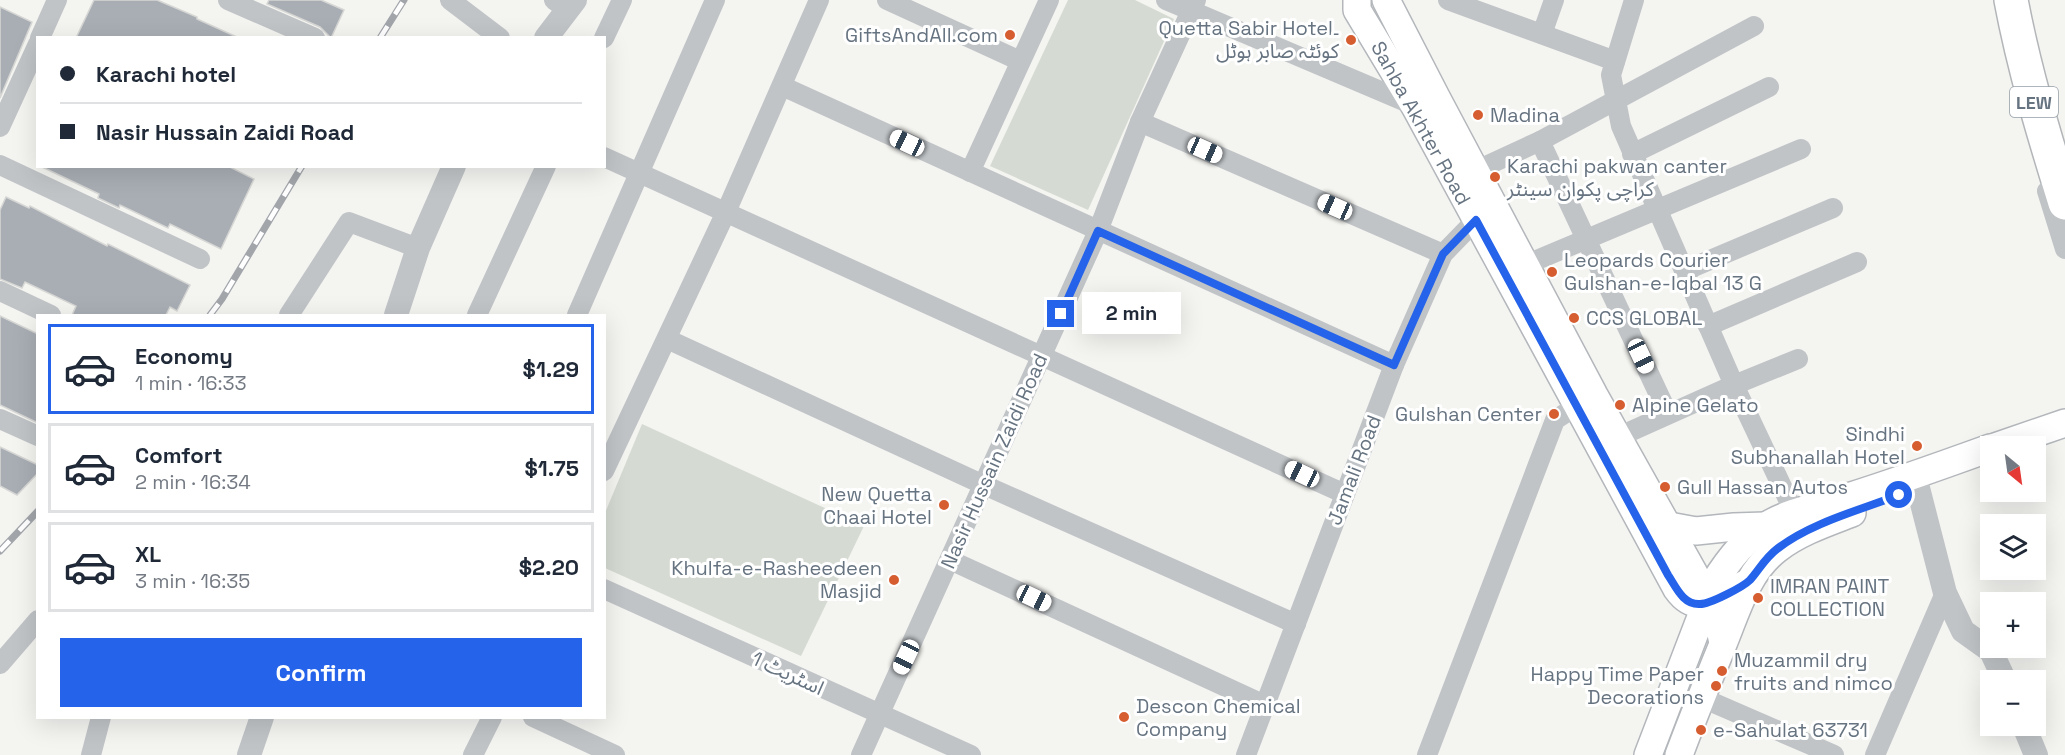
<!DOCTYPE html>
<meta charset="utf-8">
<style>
body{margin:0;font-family:"Space Grotesk","Noto Sans Arabic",sans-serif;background:#f6f6f7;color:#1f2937;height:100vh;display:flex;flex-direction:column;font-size:22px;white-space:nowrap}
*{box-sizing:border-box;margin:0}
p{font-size:20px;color:#747a83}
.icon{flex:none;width:33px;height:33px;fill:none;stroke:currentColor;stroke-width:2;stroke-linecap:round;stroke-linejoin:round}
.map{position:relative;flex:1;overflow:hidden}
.side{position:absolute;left:36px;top:314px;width:570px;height:405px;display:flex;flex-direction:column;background:#fff;border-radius:0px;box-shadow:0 6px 24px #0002}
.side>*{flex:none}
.banner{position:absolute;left:36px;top:36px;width:570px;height:132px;border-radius:0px;box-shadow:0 6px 24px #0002;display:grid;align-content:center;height:132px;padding:0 24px;background:#fff}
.needle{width:39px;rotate:151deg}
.controls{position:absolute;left:1980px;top:436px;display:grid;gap:12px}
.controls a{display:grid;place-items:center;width:66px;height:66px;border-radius:0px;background:#fff;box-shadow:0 6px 24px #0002;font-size:30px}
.end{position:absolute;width:27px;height:27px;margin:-14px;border:8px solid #2563eb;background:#fff;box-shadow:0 0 0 3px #fff}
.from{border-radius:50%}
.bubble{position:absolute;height:42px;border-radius:0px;background:#fff;box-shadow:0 6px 24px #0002;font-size:20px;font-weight:700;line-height:42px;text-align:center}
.car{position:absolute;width:18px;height:36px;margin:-18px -9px;border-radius:8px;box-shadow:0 0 4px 2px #0007;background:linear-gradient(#fff 24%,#345 0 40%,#fff 0 76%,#345 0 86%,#fff 0)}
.banner b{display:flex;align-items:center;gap:21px;height:57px;font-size:22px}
.banner b+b{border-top:2px solid #e0e1e3}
.banner i{width:15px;height:15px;background:#1f2937}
ul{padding:10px 0 0;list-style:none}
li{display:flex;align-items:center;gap:18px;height:90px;margin:0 12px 9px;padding:0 12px;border:3px solid #e0e1e3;border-radius:0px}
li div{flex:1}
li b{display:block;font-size:22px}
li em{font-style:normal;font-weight:700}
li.active{border-color:#2563eb}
li>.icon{width:54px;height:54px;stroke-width:1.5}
.primary-button{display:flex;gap:12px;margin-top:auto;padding:12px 24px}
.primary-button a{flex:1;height:69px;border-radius:0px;background:#2563eb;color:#fff;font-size:24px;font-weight:700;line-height:69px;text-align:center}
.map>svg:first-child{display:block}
</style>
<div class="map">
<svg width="2065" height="755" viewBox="0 0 2065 755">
<rect width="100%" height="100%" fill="#f4f4f1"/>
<!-- green -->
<g fill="#d5dbd2">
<polygon points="1068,0 1135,0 1174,19 1088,210 990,166"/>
<polygon points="642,424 864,526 801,656 605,568 605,513"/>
</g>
<!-- building -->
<g fill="#a8aeb4" stroke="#d6d6d4" stroke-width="1.5">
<polygon points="94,0 157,0 197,17 197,19 239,38 76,38"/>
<polygon points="269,0 321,0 344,10 331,38 320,27 267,4"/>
<polygon points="0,7 32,22 0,98"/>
<polygon points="40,166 228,166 254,179 221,249 170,224 168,228 120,205 119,208 98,198 99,194"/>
<polygon points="6,197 29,208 30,206 107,246 108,244 190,285 177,311 170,307 166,315 72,315 76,306 25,282 22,288 0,279 0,210"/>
<polygon points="0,316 38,334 38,423 0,405"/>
<polygon points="0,447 38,465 38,473 17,495 0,486"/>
</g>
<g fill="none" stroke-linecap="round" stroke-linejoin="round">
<defs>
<g id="secondary">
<path d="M1357,0v10l59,98 261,481c21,30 46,6 72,-7"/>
<polyline points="1386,0 1436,97 1594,395 1710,602 1718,620 1723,643"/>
<polyline points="1995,447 2065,423"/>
<polyline points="1669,526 1696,531 1734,527 1765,526"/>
<path d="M1648,755l66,-172c13,-21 30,-44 52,-57 24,-15 55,-20 82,-29 48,-15 95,-32 142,-49"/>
<path d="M1679,755c14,-38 29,-74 44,-111 14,-34 24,-72 54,-95 22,-17 49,-26 75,-36"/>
</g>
<path id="motorway" d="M2011,0c13,69 33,135 54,203"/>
</defs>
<!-- secondary casing -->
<use href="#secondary" stroke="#b3b7bb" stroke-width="30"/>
<!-- motorway casing -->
<use href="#motorway" stroke="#b3b6b9" stroke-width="36"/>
<!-- minor -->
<g stroke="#c0c4c7" stroke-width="20">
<polyline points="228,0 315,38"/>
<polyline points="450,0 500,38"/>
<polyline points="554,0 567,9"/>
<polyline points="887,0 1020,61"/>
<polyline points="1166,0 1418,107"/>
<polyline points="1448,0 1615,61"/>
<polyline points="1634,0 1611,75 1621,126 1734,385 1795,514"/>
<polyline points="1542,34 1554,0"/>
<polyline points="40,38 57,0"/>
<polyline points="604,38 622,0"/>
<polyline points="782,86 1394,365"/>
<polyline points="1140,122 1443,254"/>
<polyline points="0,127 38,44"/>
<polyline points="1540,141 1668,414"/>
<polyline points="1632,154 1769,87"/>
<polyline points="604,157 1345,494"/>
<polyline points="0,165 200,259"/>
<polyline points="1475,171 1540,141 1754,26"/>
<polyline points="970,172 1049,0"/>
<polyline points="2047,191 2065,249"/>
<polyline points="1525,265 1801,149"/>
<polyline points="1684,271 1833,208"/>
<polyline points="0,291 51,315"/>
<polyline points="289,315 349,222 418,248"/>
<polyline points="477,315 546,166"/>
<polyline points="577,315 715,0"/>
<polyline points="1708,326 1857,262"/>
<polyline points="667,339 984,485 1296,624"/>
<polyline points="0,419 38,436"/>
<polyline points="1618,437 1734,385 1798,359"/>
<polyline points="604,471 726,212 819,0"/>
<polyline points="950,560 1265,705"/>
<polyline points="604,589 971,755"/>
<polyline points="0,664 38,620"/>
<polyline points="1700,697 1834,755"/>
<polyline points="533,717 615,755"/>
<polyline points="91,755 101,717"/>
<polyline points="473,755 492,717"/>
<polyline points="861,755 1098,231 1140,122 1196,0"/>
<polyline points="1246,755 1394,365 1443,254 1476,220 1486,215"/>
<polyline points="1427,755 1555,420 1587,399"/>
<polyline points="1875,755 1945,593"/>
</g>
<!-- tertiary -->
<g stroke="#c0c4c7" stroke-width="24">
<polyline points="546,38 575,0"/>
<polyline points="396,315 418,248 454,166"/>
<polyline points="1918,488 1945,593 1963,631 1991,651 2005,681"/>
<polyline points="2024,726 2036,755"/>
<polyline points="249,755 262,717"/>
</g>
<!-- secondary -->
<use href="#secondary" stroke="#fff" stroke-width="27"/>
<!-- motorway -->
<use href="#motorway" stroke="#fff" stroke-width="33"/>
<defs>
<g id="rail">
<polyline points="380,38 404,0"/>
<polyline points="210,315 222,299 302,166"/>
<polyline points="0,551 38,511"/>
</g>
</defs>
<!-- rail casing -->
<use href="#rail" stroke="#a2a6ab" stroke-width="7"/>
<!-- rail -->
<use href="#rail" stroke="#fff" stroke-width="4.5" stroke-dasharray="14" stroke-linecap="butt"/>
</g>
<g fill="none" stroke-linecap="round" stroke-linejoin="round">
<!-- route -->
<path stroke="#2563eb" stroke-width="8" d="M1061,314l37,-83 296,134 49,-111 33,-34 192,355c8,12 15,30 32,29 10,0 43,-17 50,-24 9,-10 15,-22 27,-31 33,-26 83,-39 122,-54"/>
</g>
<!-- markers -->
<g fill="#d55d30" stroke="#fff" stroke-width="2">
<circle cx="1010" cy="35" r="6"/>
<circle cx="1351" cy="40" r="6"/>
<circle cx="1478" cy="115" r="6"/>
<circle cx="1495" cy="177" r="6"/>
<circle cx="1552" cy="272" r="6"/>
<circle cx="1574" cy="318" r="6"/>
<circle cx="1620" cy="405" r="6"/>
<circle cx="1554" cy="414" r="6"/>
<circle cx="1917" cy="446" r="6"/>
<circle cx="1665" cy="487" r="6"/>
<circle cx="944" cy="505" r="6"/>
<circle cx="894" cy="580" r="6"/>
<circle cx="1758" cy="598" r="6"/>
<circle cx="1722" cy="671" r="6"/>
<circle cx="1716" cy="686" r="6"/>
<circle cx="1124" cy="717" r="6"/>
<circle cx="1701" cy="730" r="6"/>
</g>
<g text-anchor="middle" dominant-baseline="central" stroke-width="6" stroke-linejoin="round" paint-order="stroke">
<!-- shield labels -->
<rect fill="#fff" stroke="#949da6" stroke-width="1.5" x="2010" y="87" width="48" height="30" rx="4.5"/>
<g font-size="18" font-weight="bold" fill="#667380">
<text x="2034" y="102">LEW</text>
</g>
<!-- poi labels -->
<g font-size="20" fill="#667380" stroke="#fff" text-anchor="start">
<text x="1339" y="28" text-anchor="end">Quetta Sabir Hotel۔<tspan x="1339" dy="23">کوئٹہ صابر ہوٹل</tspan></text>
<text x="998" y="35" text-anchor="end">GiftsAndAll.com</text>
<text x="1490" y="115">Madina</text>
<text x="1507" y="166">Karachi pakwan canter<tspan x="1507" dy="23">کراچی پکوان سینٹر</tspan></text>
<text x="1564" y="260">Leopards Courier<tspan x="1564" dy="23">Gulshan-e-Iqbal 13 G</tspan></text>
<text x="1586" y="318">CCS GLOBAL</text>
<text x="1632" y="405">Alpine Gelato</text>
<text x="1542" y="414" text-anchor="end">Gulshan Center</text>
<text x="1905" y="434" text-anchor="end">Sindhi<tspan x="1905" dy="23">Subhanallah Hotel</tspan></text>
<text x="1677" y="487">Gull Hassan Autos</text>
<text x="932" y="494" text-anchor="end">New Quetta<tspan x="932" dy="23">Chaai Hotel</tspan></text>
<text x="882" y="568" text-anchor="end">Khulfa-e-Rasheedeen<tspan x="882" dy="23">Masjid</tspan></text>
<text x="1770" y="586">IMRAN PAINT<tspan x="1770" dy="23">COLLECTION</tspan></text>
<text x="1734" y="660">Muzammil dry<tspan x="1734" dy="23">fruits and nimco</tspan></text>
<text x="1704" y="674" text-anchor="end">Happy Time Paper<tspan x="1704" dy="23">Decorations</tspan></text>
<text x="1136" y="706">Descon Chemical<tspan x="1136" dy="23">Company</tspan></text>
<text x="1713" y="730">e-Sahulat 63731</text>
</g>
<!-- street labels -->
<g font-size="20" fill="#667380" stroke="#fff">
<text transform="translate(1421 123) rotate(61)">Sahba Akhter Road</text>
<text transform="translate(994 461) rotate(-66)">Nasir Hussain Zaidi Road</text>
<text transform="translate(1354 470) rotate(-69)">Jamali Road</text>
<text transform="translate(788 673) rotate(25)">اسٹریٹ 1</text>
</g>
</g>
</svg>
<div class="controls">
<a><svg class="needle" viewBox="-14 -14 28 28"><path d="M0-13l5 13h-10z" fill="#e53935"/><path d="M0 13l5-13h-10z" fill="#747a83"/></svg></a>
<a><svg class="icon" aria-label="layers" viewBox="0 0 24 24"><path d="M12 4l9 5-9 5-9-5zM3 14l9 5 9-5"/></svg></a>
<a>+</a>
<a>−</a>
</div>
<i class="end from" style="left:1899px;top:495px"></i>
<i class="end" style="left:1061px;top:314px"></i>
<div class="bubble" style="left:1082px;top:292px;width:99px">2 min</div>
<i class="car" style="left:907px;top:143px;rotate:295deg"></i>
<i class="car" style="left:1205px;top:150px;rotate:114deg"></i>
<i class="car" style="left:1335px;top:207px;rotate:294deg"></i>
<i class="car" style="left:1641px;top:356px;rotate:155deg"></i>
<i class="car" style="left:1302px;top:474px;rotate:295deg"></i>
<i class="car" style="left:1034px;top:598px;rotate:115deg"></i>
<i class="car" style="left:906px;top:657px;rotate:205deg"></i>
<div class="banner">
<b><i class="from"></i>Karachi hotel</b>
<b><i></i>Nasir Hussain Zaidi Road</b>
</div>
<section class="side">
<ul>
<li class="active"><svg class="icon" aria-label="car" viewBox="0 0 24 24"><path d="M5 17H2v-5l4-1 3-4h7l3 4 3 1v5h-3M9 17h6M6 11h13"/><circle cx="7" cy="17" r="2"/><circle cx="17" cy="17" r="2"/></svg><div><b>Economy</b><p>1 min · 16:33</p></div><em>$1.29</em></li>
<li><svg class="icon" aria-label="car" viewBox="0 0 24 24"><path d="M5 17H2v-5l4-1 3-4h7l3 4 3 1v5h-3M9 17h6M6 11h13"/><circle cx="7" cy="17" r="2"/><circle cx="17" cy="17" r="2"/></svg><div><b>Comfort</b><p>2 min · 16:34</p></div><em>$1.75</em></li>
<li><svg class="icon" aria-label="car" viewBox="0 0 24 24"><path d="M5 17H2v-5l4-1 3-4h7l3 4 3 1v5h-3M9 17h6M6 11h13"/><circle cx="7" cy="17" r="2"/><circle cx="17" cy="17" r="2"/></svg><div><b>XL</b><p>3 min · 16:35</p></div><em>$2.20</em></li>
</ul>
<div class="primary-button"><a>Confirm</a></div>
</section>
</div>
